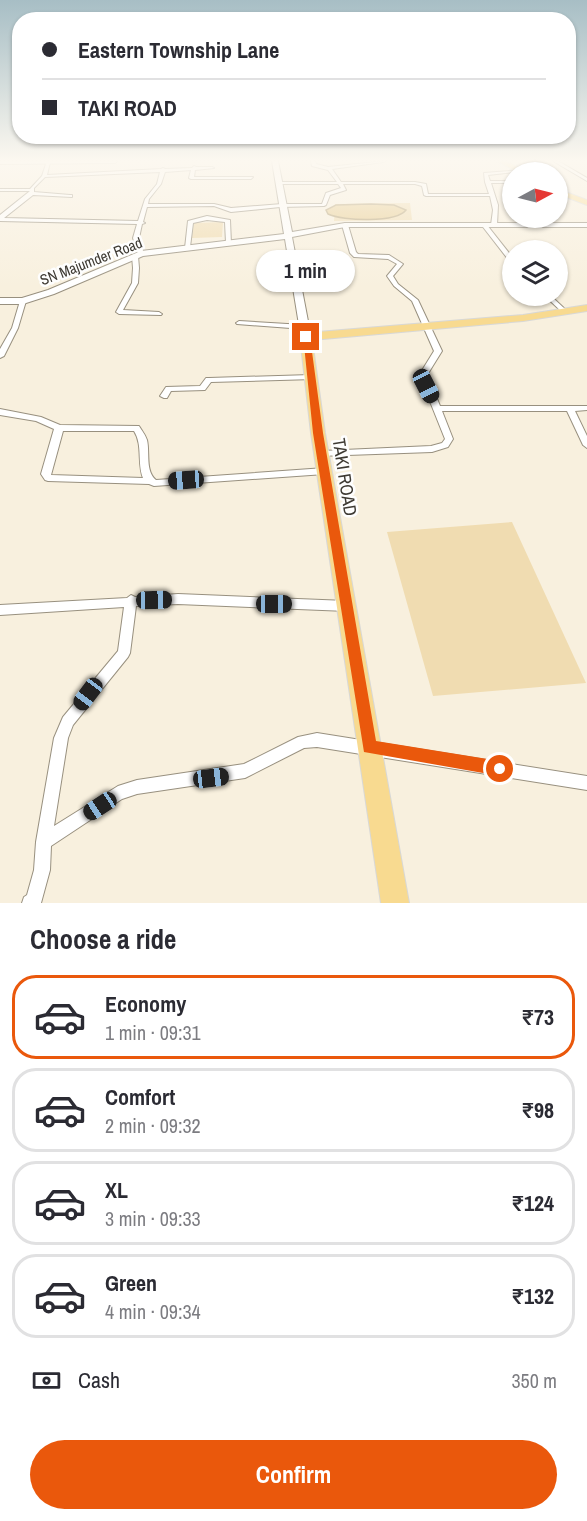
<!DOCTYPE html>
<meta charset="utf-8">
<style>
body{margin:0;font-family:"Archivo Narrow",sans-serif;background:#f2f2f3;color:#2b2b33;height:100vh;display:flex;flex-direction:column;font-size:22px;white-space:nowrap}
*{box-sizing:border-box;margin:0}
p{font-size:20px;color:#7c7c81}
.icon{flex:none;width:33px;height:33px;fill:none;stroke:currentColor;stroke-width:2;stroke-linecap:round;stroke-linejoin:round}
.map{position:relative;height:903px;overflow:hidden}
.drawer{display:flex;flex-direction:column;background:#fff;flex:1}
.drawer>*{flex:none}
.hud{position:absolute;left:12px;top:12px;width:564px;height:132px;border-radius:24px;box-shadow:0 2px 4px #0004;display:grid;align-content:center;height:132px;padding:0 30px;background:#fff}
.needle{width:39px;rotate:83deg}
.tools{position:absolute;left:502px;top:162px;display:grid;gap:12px}
.tools a{display:grid;place-items:center;width:66px;height:66px;border-radius:50%;background:#fff;box-shadow:0 2px 4px #0004;font-size:30px}
.end{position:absolute;width:27px;height:27px;margin:-14px;border:8px solid #ea580c;background:#fff;box-shadow:0 0 0 3px #fff}
.from{border-radius:50%}
.bubble{position:absolute;height:42px;border-radius:21px;background:#fff;box-shadow:0 2px 4px #0004;font-size:20px;font-weight:700;line-height:42px;text-align:center}
.car{position:absolute;width:18px;height:36px;margin:-18px -9px;border-radius:8px;box-shadow:0 0 4px 2px #0007;background:linear-gradient(#222 24%,#8ab4d8 0 40%,#222 0 76%,#8ab4d8 0 86%,#222 0)}
.hud b{display:flex;align-items:center;gap:21px;height:57px;font-size:22px}
.hud b+b{border-top:2px solid #e1e1e2}
.hud i{width:15px;height:15px;background:#2b2b33}
ul{padding:0;list-style:none}
li{display:flex;align-items:center;gap:18px;height:84px;margin:0 12px 9px;padding:0 18px;border:3px solid #e1e1e2;border-radius:24px}
li div{flex:1}
li b{display:block;font-size:22px}
li em{font-style:normal;font-weight:700}
li.selected{border-color:#ea580c}
li>.icon{width:54px;height:54px;stroke-width:1.5}
h2{padding:0 30px;font-size:27px;line-height:72px}
.pay{display:flex;align-items:center;gap:15px;height:66px;padding:0 30px;font-size:22px}
.pay p{margin-inline-start:auto}
.action{display:flex;gap:12px;margin-top:auto;padding:12px 30px}
.action a{flex:1;height:69px;border-radius:36px;background:#ea580c;color:#fff;font-size:24px;font-weight:700;line-height:69px;text-align:center}
.map>svg:first-child{display:block}
</style>
<div class="map">
<svg width="587" height="903" viewBox="0 0 587 903">
<rect width="100%" height="100%" fill="#f8f0de"/>
<!-- green -->
<g fill="#f0dcb1">
<polygon points="410,203 412,220 334,221 335,204"/>
<polygon points="223,222 222,237 192,238 194,223"/>
<polygon points="512,522 586,683 433,696 387,532"/>
</g>
<!-- water -->
<path fill="#e7cc90" stroke="#b4a074" stroke-width="1.5" d="M371,204l23,1 12,5c-10,13 -63,11 -78,4l-2,-4 10,-5z"/>
<g fill="none" stroke-linecap="round" stroke-linejoin="round">
<defs>
<g id="minor">
<path d="M47,161l3,1 -3,13 114,-6 2,-1 2,1 27,-1 2,-2 2,1h16l2,1 -19,2 -1,7h59l-2,2h-60l-2,-1 2,-8 -26,2 -4,12 -12,15 -1,5h66l17,4 51,-4h40l4,-11 15,-5 -3,-4h-60l-2,-1 2,-1h59l-9,-12 -16,-4 -1,-5h4l1,3 12,3 57,-6 -2,1 -51,7 9,13h74l11,2 2,10h61l-4,-12 -1,-9 37,-3 2,1 -35,4 2,6h23v2h-22l7,22 -1,20 -3,2 -3,-2 2,-15 -3,-14h-64l-2,-1 -2,-9 -7,-2h-72l3,6 -16,5 -4,10 -2,1 -44,1 -49,5 -17,-6 -67,1 -4,15 2,1 -3,1 -3,14 5,16 -3,2 -3,-2 -5,-16 4,-14 -137,-3v-6l30,-24h-30v-2h30l12,-13zM160,172l-3,12 -12,15 -7,22 -134,-3 29,-23 39,2v-2h-2l-36,-3v-4l11,-11z"/>
<polygon points="553,161 558,161 587,178 587,181"/>
<polygon points="207,216 230,220 231,244 226,243 225,222 207,220 193,223 190,247 185,248 188,221"/>
<polygon points="345,223 348,225 356,252 358,254 389,255 403,264 393,276 398,284 418,300 442,351 429,372 429,379 440,406 587,406 587,410 575,411 587,436 587,448 583,445 567,411 442,411 453,439 448,447 432,452 319,456 317,454 322,451 431,446 442,443 445,439 421,379 421,372 434,351 412,301 394,286 387,276 397,264 388,259 354,257 350,253 342,225"/>
<polygon points="485,224 487,225 513,258 513,264 511,263 483,227 482,226"/>
<polygon points="135,254 138,256 139,268 138,283 123,310 159,312 162,314 161,315 119,314 116,312 132,283 133,268 132,256"/>
<polygon points="545,296 551,296 567,311 567,313 563,313"/>
<polygon points="23,299 26,301 18,328 4,356 0,358 0,349 12,328 20,301"/>
<polygon points="239,321 304,325 307,327 304,329 237,324 236,323"/>
<polygon points="311,375 315,377 314,379 211,382 205,390 171,391 167,398 164,398 160,396 166,387 200,386 206,378 209,378"/>
<path d="M0,409l41,8 19,8 79,1c3,5 6,8 8,14 3,13 -2,31 9,40l169,-12 5,3 -5,3 -171,12 -5,-2 -101,-3 -3,-1 -4,-6 13,-45 -18,-8 -36,-6zM63,431h71c9,14 3,32 9,47l-92,-3z"/>
<polygon points="178,594 347,601 351,603 353,606 351,609 347,611 178,604 136,606 130,653 128,657 73,725 68,738 54,826 118,786 137,780 244,764 298,737 317,733 587,776 587,790 317,747 304,748 245,778 137,794 122,799 51,846 50,870 41,903 22,903 24,897 27,895 34,870 36,842 54,738 63,717 118,651 124,607 0,615 0,605 127,598 131,595 135,597"/>
</g>
<polygon id="tertiary" points="0,161 118,161 115,163 0,164"/>
<polygon id="secondary" points="272,161 278,161 292,232 345,223 587,223 587,227 345,227 292,237 311,337 306,340 301,337 285,239 143,256 54,294 23,304 0,304 0,298 22,298 48,290 141,251 284,234"/>
<g id="primary">
<polygon points="497,161 506,161 527,172 518,172"/>
<polygon points="558,189 587,200 587,205 558,194"/>
<polygon points="587,305 587,311 523,321 312,340 325,433 409,903 381,903 311,433 300,337 306,333 523,315"/>
</g>
</defs>
<!-- minor casing -->
<use href="#minor" stroke="#98907f" stroke-width="2"/>
<!-- tertiary casing -->
<use href="#tertiary" stroke="#98907f" stroke-width="2"/>
<!-- secondary casing -->
<use href="#secondary" stroke="#98907f" stroke-width="2"/>
<!-- primary casing -->
<use href="#primary" stroke="#d8d8d6" stroke-width="2"/>
<!-- minor -->
<use href="#minor" fill="#fff" fill-rule="evenodd"/>
<!-- tertiary -->
<use href="#tertiary" fill="#fff" fill-rule="evenodd"/>
<!-- secondary -->
<use href="#secondary" fill="#fff" fill-rule="evenodd"/>
<!-- primary -->
<use href="#primary" fill="#f8da90" fill-rule="evenodd"/>
</g>
<!-- sky -->
<linearGradient id="sky" x2="0" y2="1"><stop stop-color="#a7bec5"/><stop offset="0.56" stop-color="#fcf8f0"/><stop offset="1" stop-color="#fcf8f0" stop-opacity="0"/></linearGradient>
<rect width="587" height="287" fill="url(#sky)"/>
<!-- route -->
<polygon fill="#ea580c" points="303,335 310,337 323,433 376,741 500,761 505,763 508,769 505,774 500,776 364,752 313,433"/>
<g text-anchor="middle" dominant-baseline="central" stroke-width="5" stroke-linejoin="round" paint-order="stroke">
<!-- far-street labels -->
<g font-size="15" fill="#3e3a33" stroke="#fefefe">
<text transform="translate(91 261) rotate(-21)">SN Majumder Road</text>
</g>
<!-- street labels -->
<g font-size="18" fill="#3e3a33" stroke="#fefefe">
<text transform="translate(345 477) rotate(81)">TAKI ROAD</text>
</g>
</g>
</svg>
<div class="tools">
<a><svg class="needle" viewBox="-14 -14 28 28"><path d="M0-13l5 13h-10z" fill="#e53935"/><path d="M0 13l5-13h-10z" fill="#7c7c81"/></svg></a>
<a><svg class="icon" aria-label="layers" viewBox="0 0 24 24"><path d="M12 4l9 5-9 5-9-5zM3 14l9 5 9-5"/></svg></a>
</div>
<i class="end from" style="left:500px;top:769px"></i>
<i class="end" style="left:306px;top:337px"></i>
<div class="bubble" style="left:256px;top:250px;width:99px">1 min</div>
<i class="car" style="left:426px;top:386px;rotate:153deg"></i>
<i class="car" style="left:186px;top:480px;rotate:266deg"></i>
<i class="car" style="left:154px;top:600px;rotate:89deg"></i>
<i class="car" style="left:274px;top:604px;rotate:90deg"></i>
<i class="car" style="left:88px;top:694px;rotate:217deg"></i>
<i class="car" style="left:211px;top:778px;rotate:83deg"></i>
<i class="car" style="left:100px;top:806px;rotate:237deg"></i>
<div class="hud">
<b><i class="from"></i>Eastern Township Lane</b>
<b><i></i>TAKI ROAD</b>
</div>
</div>
<section class="drawer">
<h2>Choose a ride</h2>
<ul>
<li class="selected"><svg class="icon" aria-label="car" viewBox="0 0 24 24"><path d="M5 17H2v-5l4-1 3-4h7l3 4 3 1v5h-3M9 17h6M6 11h13"/><circle cx="7" cy="17" r="2"/><circle cx="17" cy="17" r="2"/></svg><div><b>Economy</b><p>1 min · 09:31</p></div><em>₹73</em></li>
<li><svg class="icon" aria-label="car" viewBox="0 0 24 24"><path d="M5 17H2v-5l4-1 3-4h7l3 4 3 1v5h-3M9 17h6M6 11h13"/><circle cx="7" cy="17" r="2"/><circle cx="17" cy="17" r="2"/></svg><div><b>Comfort</b><p>2 min · 09:32</p></div><em>₹98</em></li>
<li><svg class="icon" aria-label="car" viewBox="0 0 24 24"><path d="M5 17H2v-5l4-1 3-4h7l3 4 3 1v5h-3M9 17h6M6 11h13"/><circle cx="7" cy="17" r="2"/><circle cx="17" cy="17" r="2"/></svg><div><b>XL</b><p>3 min · 09:33</p></div><em>₹124</em></li>
<li><svg class="icon" aria-label="car" viewBox="0 0 24 24"><path d="M5 17H2v-5l4-1 3-4h7l3 4 3 1v5h-3M9 17h6M6 11h13"/><circle cx="7" cy="17" r="2"/><circle cx="17" cy="17" r="2"/></svg><div><b>Green</b><p>4 min · 09:34</p></div><em>₹132</em></li>
</ul>
<div class="pay"><svg class="icon" aria-label="cash" viewBox="0 0 24 24"><path d="M3 7h18v10H3z"/><circle cx="12" cy="12" r="2"/></svg>Cash<p>350 m</p></div>
<div class="action"><a>Confirm</a></div>
</section>
